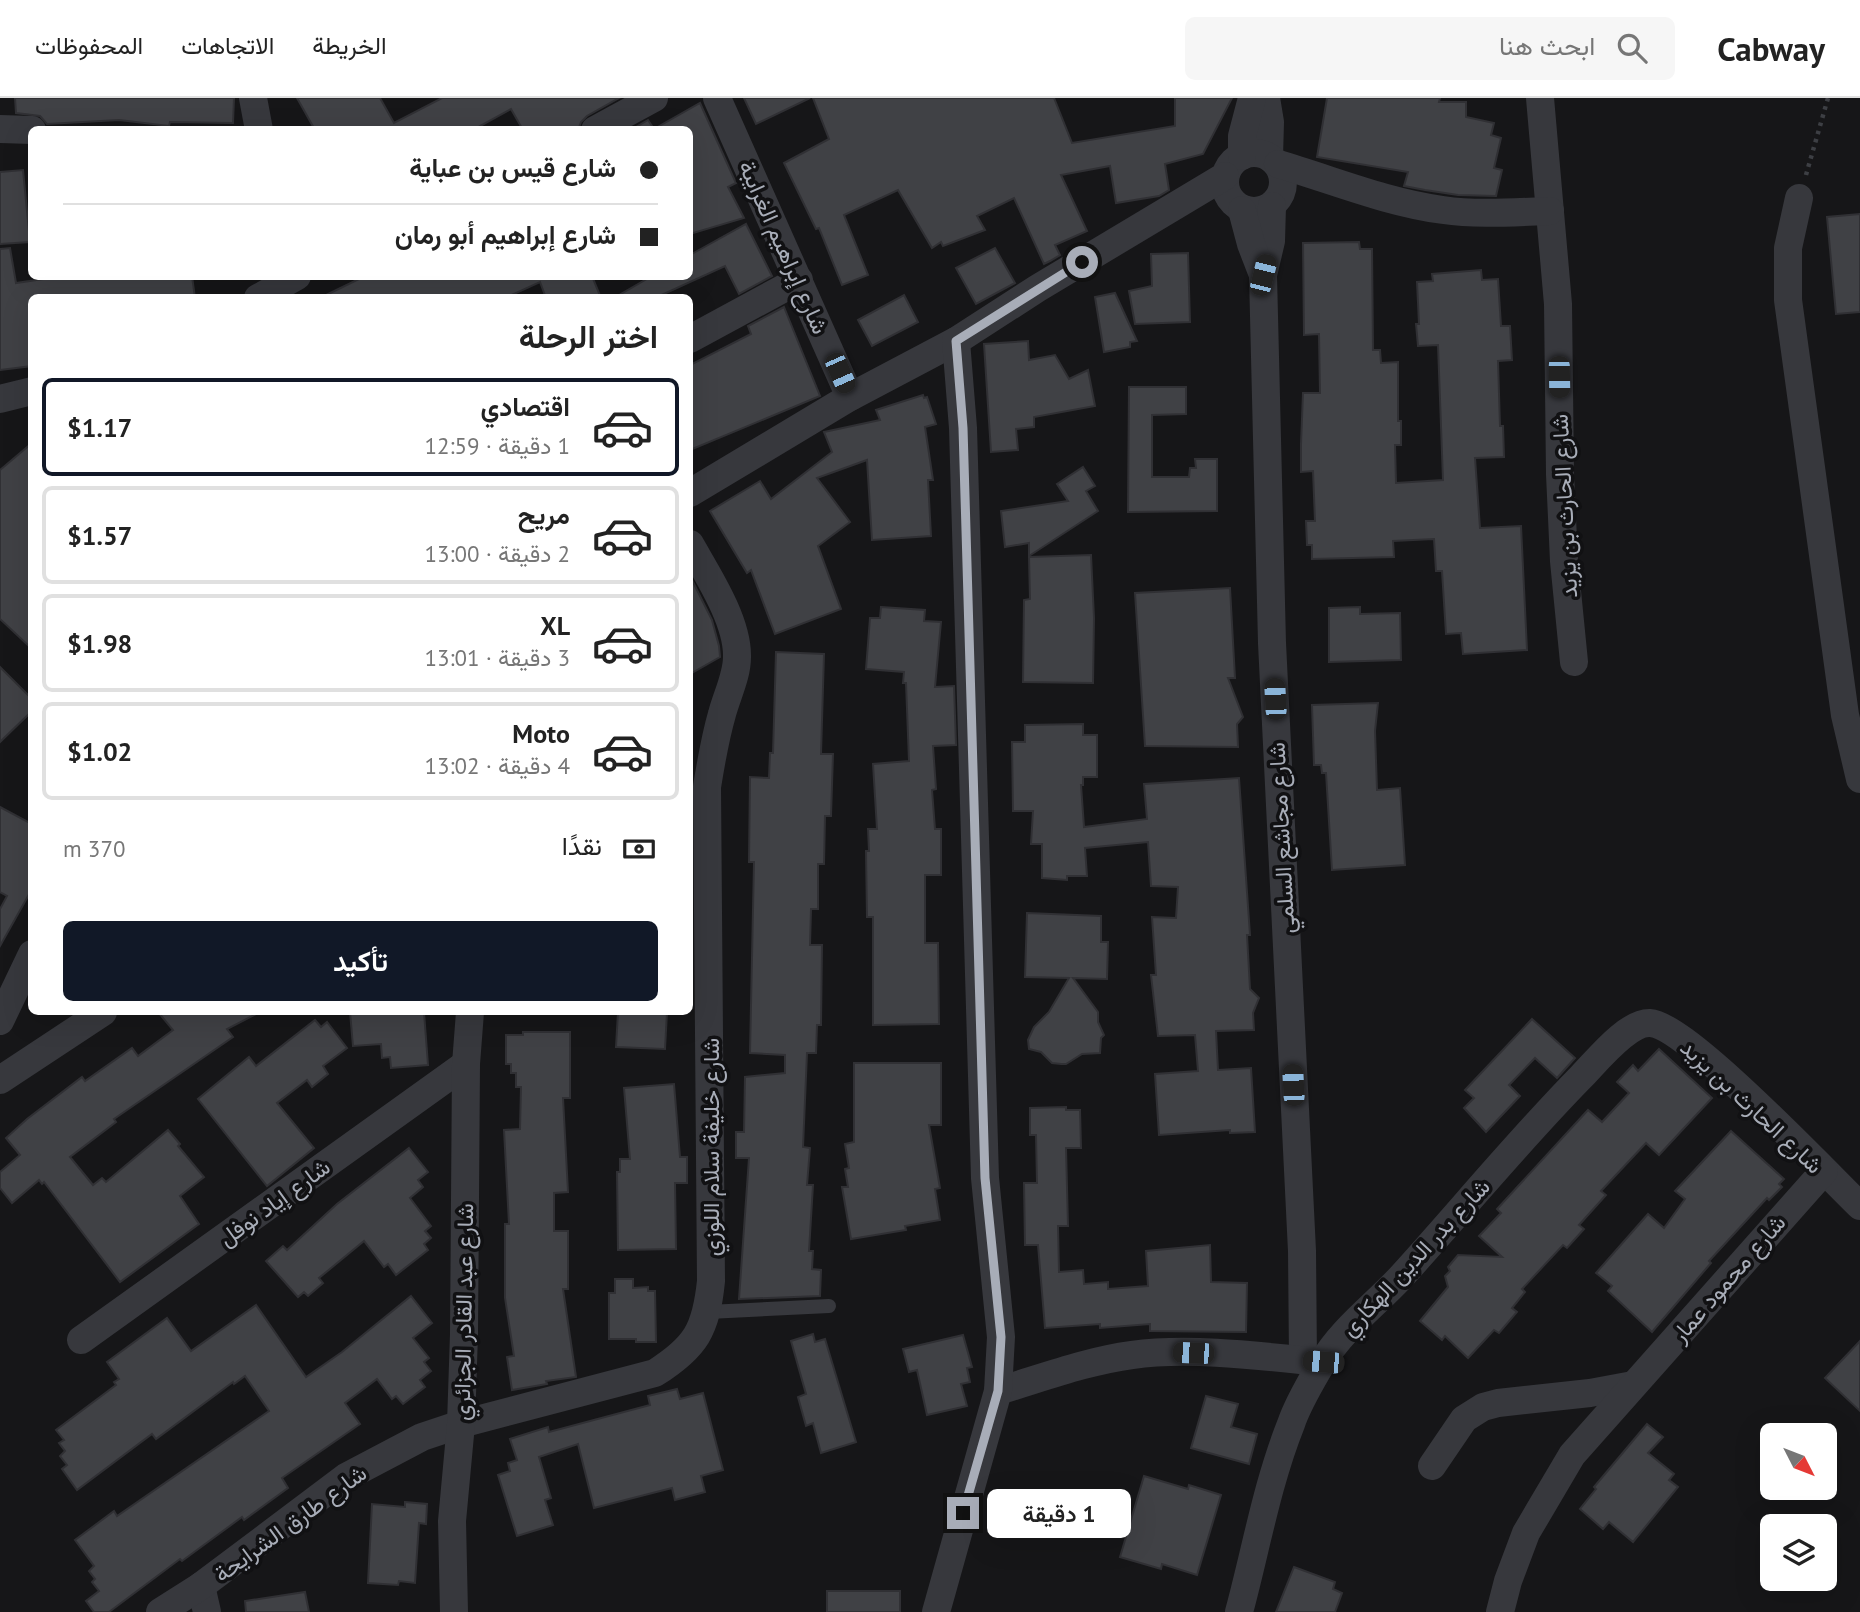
<!DOCTYPE html>
<html lang="ar">
<meta charset="utf-8">
<style>
body{margin:0;font-family:"PT Sans",Vazirmatn,sans-serif;background:#f6f6f6;color:#222;direction:rtl;height:100vh;display:flex;flex-direction:column;font-size:26px;white-space:nowrap}
*{box-sizing:border-box;margin:0}
p{font-size:23px;color:#767676}
.icon{flex:none;width:38px;height:38px;fill:none;stroke:currentColor;stroke-width:2;stroke-linecap:round;stroke-linejoin:round}
.map{position:relative;flex:1;overflow:hidden;direction:ltr}
.panel{position:absolute;left:28px;top:196px;width:665px;height:721px;display:flex;flex-direction:column;background:#fff;border-radius:10px;box-shadow:0 7px 28px #0002;direction:rtl}
.panel>*{flex:none}
.guide{position:absolute;left:28px;top:28px;width:665px;height:154px;border-radius:10px;box-shadow:0 7px 28px #0002;direction:rtl;display:grid;align-content:center;height:154px;padding:0 35px;background:#fff}
.needle{width:46px;rotate:132deg}
.fabs{position:absolute;left:1760px;top:1325px;display:grid;gap:14px}
.fabs a{display:grid;place-items:center;width:77px;height:77px;border-radius:10px;background:#fff;box-shadow:0 7px 28px #0002;font-size:35px}
.end{position:absolute;width:32px;height:32px;margin:-16px;border:9px solid #a8adb8;background:#111;box-shadow:0 0 0 4px #111}
.from{border-radius:50%}
.bubble{position:absolute;height:49px;border-radius:10px;background:#fff;box-shadow:0 7px 28px #0002;font-size:23px;font-weight:600;line-height:49px;text-align:center;direction:rtl}
.car{position:absolute;width:21px;height:42px;margin:-21px -10px;border-radius:9px;box-shadow:0 0 5px 2px #0007;background:linear-gradient(#222 24%,#8ab4d8 0 40%,#222 0 76%,#8ab4d8 0 86%,#222 0)}
.guide b{display:flex;align-items:center;gap:24px;height:66px;font-size:26px}
.guide b+b{border-top:2px solid #e0e0e0}
.guide i{width:18px;height:18px;background:#222}
ul{padding:0;list-style:none}
li{display:flex;align-items:center;gap:21px;height:98px;margin:0 14px 10px;padding:0 21px;border:4px solid #e0e0e0;border-radius:10px}
li div{flex:1}
li b{display:block;font-size:26px}
li em{font-style:normal;font-weight:600}
li.current{border-color:#111827}
li>.icon{width:63px;height:63px;stroke-width:1.5}
h2{padding:0 35px;font-size:32px;line-height:84px}
.pay{display:flex;align-items:center;gap:18px;height:77px;padding:0 35px;font-size:26px}
.pay p{margin-inline-start:auto}
.action{display:flex;gap:14px;margin-top:auto;padding:14px 35px}
.action a{flex:1;height:80px;border-radius:10px;background:#111827;color:#fff;font-size:28px;font-weight:600;line-height:80px;text-align:center}
header{display:flex;align-items:center;gap:42px;box-sizing:border-box;height:98px;padding:0 35px;background:#fff;border-bottom:2px solid #e0e0e0}
header strong{font-size:33px}
nav{display:flex;gap:38px;margin-inline-start:auto;font-size:24px}
.search{width:490px;height:63px;background:#f6f6f6;display:flex;align-items:center;gap:18px;box-sizing:border-box;padding:0 24px;border-radius:10px;color:#767676;font-size:26px}
.map>svg:first-child{display:block}
</style>
<header>
<strong>Cabway</strong>
<div class="search"><svg class="icon" aria-label="search" viewBox="0 0 24 24"><circle cx="10" cy="10" r="6"/><path d="M15 15l6 6"/></svg>ابحث هنا</div>
<nav><a>الخريطة</a><a>الاتجاهات</a><a>المحفوظات</a></nav>
</header>
<div class="map">
<svg width="1860" height="1514" viewBox="0 0 1860 1514">
<rect width="100%" height="100%" fill="#161618"/>
<!-- building -->
<g fill="#404145" stroke="#303034" stroke-width="2">
<polygon points="15,0 234,0 233,25 170,24 169,28 119,22 47,26 40,18 16,15"/>
<polygon points="297,0 380,0 394,25 442,0 619,0 587,18 581,24 578,32 523,32 511,11 473,32 315,32"/>
<polygon points="744,0 810,0 756,26"/>
<polygon points="813,0 1054,0 1072,45 1175,28 1175,0 1232,0 1203,56 1165,66 1169,92 1159,98 1116,105 1110,68 1061,77 1087,133 1055,147 1060,157 1050,163 1044,166 1014,100 977,118 985,132 943,148 941,144 932,150 898,92 844,117 868,177 842,187 819,130 816,131 784,65 829,41"/>
<polygon points="1327,0 1440,0 1439,4 1466,4 1466,19 1494,25 1491,37 1501,40 1494,70 1502,72 1496,98 1458,97 1425,92 1404,88 1408,74 1317,59"/>
<polygon points="700,5 736,85 728,89 744,120 690,136 690,32 631,32 648,22 654,31"/>
<polygon points="23,72 30,144 0,146 0,74"/>
<polygon points="1860,116 1860,214 1836,216 1827,119"/>
<polygon points="746,126 772,178 739,196 725,168 655,200 614,200 652,178 690,178 690,157"/>
<polygon points="1359,144 1360,151 1372,151 1373,252 1380,252 1381,265 1398,264 1398,323 1401,323 1401,347 1395,347 1396,385 1443,382 1438,247 1418,248 1416,226 1419,226 1417,184 1433,183 1432,176 1481,172 1482,182 1498,181 1501,228 1510,228 1512,262 1498,263 1500,328 1503,328 1504,359 1475,360 1480,430 1521,428 1527,552 1463,556 1461,535 1446,536 1442,473 1436,473 1434,441 1393,443 1394,459 1312,461 1312,447 1307,447 1306,423 1315,423 1313,373 1301,374 1301,346 1303,295 1320,295 1319,236 1304,237 1303,145"/>
<polygon points="10,150 16,185 63,178 192,178 195,200 32,200 32,268 0,272 0,151"/>
<polygon points="995,150 1015,185 976,206 956,170"/>
<polygon points="1188,155 1190,224 1135,226 1129,193 1152,188 1151,156"/>
<polygon points="365,178 592,178 601,200 546,200 540,184 505,200 320,200"/>
<polygon points="1115,195 1137,243 1130,244 1130,249 1104,254 1095,199"/>
<polygon points="904,197 918,224 872,248 858,222"/>
<polygon points="784,209 820,298 690,352 690,267 751,236 748,228"/>
<polygon points="1028,243 1029,262 1055,257 1069,281 1088,272 1095,308 1034,319 1034,329 1016,331 1018,352 991,354 984,246"/>
<polygon points="1129,289 1186,289 1186,316 1152,317 1152,379 1189,379 1190,370 1196,370 1195,361 1217,361 1217,413 1128,414"/>
<polygon points="923,297 924,300 927,299 936,326 925,329 933,382 928,382 931,438 872,442 867,362 817,380 850,424 818,448 841,511 775,536 751,472 747,475 710,413 760,383 771,401 832,354 824,334 880,322 876,312"/>
<polygon points="32,345 32,551 0,521 0,372"/>
<polygon points="1083,369 1095,388 1086,393 1098,413 1029,458 1029,445 1005,449 1001,413 1068,403 1057,386"/>
<polygon points="1091,457 1094,520 1093,585 1023,584 1024,502 1030,501 1029,459"/>
<polygon points="690,478 712,522 719,548 720,559 690,576"/>
<polygon points="1230,490 1235,580 1228,580 1243,619 1237,626 1238,649 1145,648 1135,495"/>
<polygon points="881,509 925,512 924,523 941,524 935,589 954,588 956,647 933,648 936,691 932,692 935,731 941,731 941,777 925,777 925,845 938,845 939,926 873,927 873,819 867,819 866,753 869,753 868,731 877,731 873,666 909,663 906,585 903,585 904,574 866,571 870,520 880,520"/>
<polygon points="1360,509 1360,516 1400,515 1401,562 1329,564 1329,510"/>
<polygon points="776,554 824,556 821,656 833,656 831,718 825,718 824,766 818,766 818,811 811,811 810,847 822,847 821,927 817,927 816,955 807,955 803,1049 810,1050 807,1087 813,1087 809,1153 813,1153 812,1171 821,1172 820,1198 739,1201 749,1060 736,1060 736,1034 744,1034 745,979 785,975 785,957 750,955 754,764 749,764 750,679 769,680 770,655 773,655"/>
<polygon points="0,569 32,601 32,613 0,644"/>
<polygon points="1378,605 1375,633 1377,692 1400,690 1405,767 1332,772 1326,675 1322,675 1321,667 1314,667 1312,607"/>
<polygon points="1083,626 1083,637 1097,637 1097,679 1083,679 1083,687 1081,687 1084,729 1147,721 1144,686 1239,680 1250,837 1247,837 1250,891 1259,900 1253,915 1254,932 1216,933 1218,972 1251,970 1255,1034 1230,1035 1230,1032 1159,1037 1155,976 1198,973 1195,937 1158,938 1151,877 1156,877 1152,819 1176,820 1178,789 1151,788 1148,744 1085,750 1087,778 1067,778 1067,782 1042,780 1042,746 1031,746 1033,713 1013,713 1012,644 1025,644 1025,627"/>
<polygon points="0,709 32,726 32,791 0,848 0,811 7,798 0,794"/>
<polygon points="1027,815 1101,818 1101,844 1108,844 1107,881 1073,880 1098,914 1098,924 1104,937 1101,940 1100,955 1082,956 1066,966 1061,966 1052,965 1041,954 1029,951 1028,942 1034,929 1049,914 1069,880 1025,879"/>
<polygon points="158,914 260,914 227,931 233,939 114,1021 116,1024 70,1059 93,1087 102,1080 106,1084 168,1032 180,1046 178,1048 204,1079 180,1098 199,1126 120,1184 44,1084 42,1086 39,1082 12,1105 0,1090 0,1074 20,1057 6,1040 27,1021 82,979 85,983 132,950 138,958 173,932"/>
<polygon points="350,914 424,914 428,967 391,970 390,959 382,960 381,946 353,948"/>
<polygon points="618,914 667,914 665,951 616,949"/>
<polygon points="1532,921 1575,960 1557,980 1535,960 1509,987 1520,998 1486,1034 1464,1010 1474,1000 1465,992"/>
<polygon points="315,922 321,929 327,924 347,950 323,968 328,976 312,989 307,982 277,1005 314,1050 267,1088 198,1001 249,959 256,968"/>
<polygon points="523,934 570,934 570,1000 563,1000 568,1094 554,1095 554,1133 568,1133 568,1191 563,1191 576,1279 546,1283 547,1286 512,1292 507,1259 514,1258 505,1200 505,1126 509,1126 504,1032 520,1031 521,989 516,989 516,975 511,975 511,966 506,966 506,937 523,937"/>
<polygon points="1659,951 1712,1000 1659,1057 1646,1045 1601,1093 1606,1097 1579,1127 1584,1131 1567,1150 1563,1147 1522,1191 1525,1194 1512,1210 1517,1214 1499,1235 1494,1232 1468,1260 1445,1238 1442,1242 1420,1223 1448,1189 1445,1178 1450,1173 1448,1169 1458,1157 1502,1159 1479,1138 1501,1115 1497,1111 1588,1012 1602,1024 1629,995 1617,984 1633,967 1638,973"/>
<polygon points="854,965 941,965 941,1027 929,1027 940,1090 935,1091 940,1122 905,1128 906,1132 851,1141 842,1089 848,1089 845,1071 849,1070 845,1046 854,1044"/>
<polygon points="674,986 680,1059 687,1059 687,1085 675,1085 676,1151 618,1152 617,1074 620,1074 620,1061 630,1061 624,990"/>
<polygon points="1066,1009 1066,1012 1080,1012 1081,1050 1066,1050 1068,1128 1058,1128 1059,1174 1083,1172 1084,1186 1108,1184 1108,1191 1148,1188 1146,1153 1210,1147 1211,1184 1247,1185 1246,1234 1150,1233 1150,1226 1100,1230 1100,1226 1045,1230 1038,1147 1025,1147 1024,1085 1037,1085 1036,1037 1030,1037 1030,1010"/>
<polygon points="1731,1033 1784,1081 1779,1086 1782,1089 1769,1102 1767,1100 1709,1163 1711,1165 1652,1234 1608,1193 1612,1188 1596,1175 1648,1116 1664,1130 1685,1101 1675,1093"/>
<polygon points="409,1050 428,1074 418,1082 423,1089 410,1100 431,1128 425,1133 431,1140 424,1146 428,1152 396,1177 388,1166 384,1169 364,1143 319,1180 323,1185 308,1198 304,1194 298,1199 266,1163 283,1148 287,1152 337,1106"/>
<polygon points="615,1181 633,1181 633,1190 648,1189 648,1193 655,1193 656,1244 636,1244 636,1241 609,1241 609,1195 615,1195"/>
<polygon points="411,1198 432,1225 413,1240 429,1260 424,1264 431,1273 420,1282 425,1289 403,1306 396,1298 392,1301 377,1281 345,1305 360,1326 282,1380 288,1390 244,1422 242,1419 182,1463 180,1461 109,1514 94,1514 86,1503 99,1493 92,1484 95,1481 89,1473 94,1468 75,1442 114,1413 117,1418 269,1313 245,1278 234,1286 233,1284 156,1341 152,1336 77,1392 62,1371 67,1367 60,1358 65,1353 59,1345 64,1342 56,1332 116,1287 114,1284 119,1281 107,1264 167,1220 191,1253 256,1207 306,1279 342,1254"/>
<polygon points="813,1236 815,1244 825,1241 856,1344 821,1355 813,1325 806,1328 798,1299 806,1296 791,1243"/>
<polygon points="963,1237 972,1269 967,1270 970,1284 961,1286 967,1308 927,1317 917,1272 909,1274 903,1251"/>
<polygon points="1860,1243 1860,1313 1825,1280"/>
<polygon points="677,1291 680,1301 703,1295 723,1372 701,1378 705,1394 675,1402 672,1390 594,1410 578,1346 539,1359 551,1400 545,1402 553,1427 517,1438 498,1377 510,1373 508,1365 517,1362 510,1341 548,1329 549,1334 650,1307 648,1298"/>
<polygon points="1206,1298 1238,1306 1231,1329 1257,1336 1249,1366 1191,1350"/>
<polygon points="1647,1326 1663,1339 1648,1355 1674,1376 1669,1382 1678,1389 1633,1444 1609,1424 1603,1431 1580,1411 1596,1391 1594,1389"/>
<polygon points="1144,1378 1188,1391 1189,1387 1221,1397 1197,1477 1162,1466 1161,1471 1120,1459"/>
<polygon points="405,1404 427,1406 426,1426 419,1425 415,1485 399,1483 398,1487 368,1485 372,1406 405,1409"/>
<polygon points="1294,1469 1335,1484 1333,1491 1342,1495 1335,1514 1276,1514"/>
<rect x="827" y="1493" width="73" height="21"/>
<polygon points="305,1494 309,1514 246,1514 245,1503"/>
</g>
<g fill="none" stroke-linecap="round" stroke-linejoin="round">
<!-- path -->
<polyline stroke="#3d3f44" stroke-width="4.5" stroke-dasharray="3.5 5" stroke-linecap="butt" points="1806,77 1828,0"/>
<!-- service -->
<polyline stroke="#37383d" stroke-width="14" points="708,1214 829,1208"/>
<!-- minor -->
<g stroke="#37383d" stroke-width="28">
<polyline points="253,0 259,32"/>
<polyline points="717,0 850,299"/>
<polyline points="1266,0 1270,24 1269,59"/>
<polyline points="1540,0 1558,206 1560,376 1564,463 1574,564"/>
<polyline points="0,31 32,32"/>
<polyline points="595,32 654,0"/>
<circle cx="1254" cy="84" r="29"/>
<polyline points="1242,58 1242,38 1252,0"/>
<path d="M1278,66c55,16 107,38 165,46 35,5 72,2 107,1"/>
<polyline points="1799,100 1788,150 1788,202 1845,617 1860,681"/>
<polyline points="1272,108 1271,143 1263,177 1272,545 1302,1153 1303,1262"/>
<polyline points="1242,112 1251,146 1263,177"/>
<polyline points="258,200 297,178"/>
<polyline points="690,241 799,182"/>
<polyline points="0,301 32,293"/>
<polyline points="690,395 850,299 956,243 1038,190 1225,78"/>
<polyline points="0,923 32,856"/>
<polyline points="0,982 103,914"/>
<polyline points="81,1242 466,966"/>
<path d="M998,1293c44,-13 89,-30 134,-36 57,-8 129,1 187,7"/>
<polyline points="1432,1368 1464,1321 1483,1309 1498,1305 1590,1295 1633,1287"/>
<polyline points="201,1488 207,1514"/>
<path d="M160,1514l41,-26 145,-109 76,-40 39,-13 194,-51c41,-26 51,-43 56,-92l-4,-494c4,-25 8,-49 15,-73 5,-19 15,-38 15,-57 1,-36 -30,-83 -47,-113"/>
<polyline points="454,1514 452,1423 461,1326 464,1236 466,966 470,914"/>
<polyline points="936,1514 998,1293 1001,1239 985,1080 963,330 956,243"/>
<path d="M1239,1514c17,-63 28,-128 52,-188 7,-21 20,-42 31,-61 20,-34 52,-57 79,-86 60,-66 117,-136 180,-200 15,-15 46,-55 69,-54 36,2 177,151 210,183"/>
<polyline points="1500,1514 1508,1483 1526,1435 1572,1357 1824,1073"/>
</g>
</g>
<g fill="none" stroke-linecap="round" stroke-linejoin="round">
<!-- route -->
<polyline stroke="#a8adb8" stroke-width="9" points="963,1415 998,1293 1001,1239 985,1080 963,330 956,243 1082,164"/>
</g>
<g text-anchor="middle" dominant-baseline="central" stroke-width="7" stroke-linejoin="round" paint-order="stroke">
<!-- street labels -->
<g font-size="23" fill="#a8adb8" stroke="#111113">
<text transform="translate(784 149) rotate(66)">شارع إبراهيم الغرايبة</text>
<text transform="translate(1564 408) rotate(-93)">شارع الحارث بن يزيد</text>
<text transform="translate(1281 740) rotate(-93)">شارع مجاشع السلمي</text>
<text transform="translate(1752 1008) rotate(43)">شارع الحارث بن يزيد</text>
<text transform="translate(710 1049) rotate(-90)">شارع خليفة سلام اللوزي</text>
<text transform="translate(274 1104) rotate(-36)">شارع إياد نوفل</text>
<text transform="translate(1415 1159) rotate(-47)">شارع بدر الدين الهكاري</text>
<text transform="translate(1728 1180) rotate(-49)">شارع محمود عمار</text>
<text transform="translate(463 1214) rotate(-89)">شارع عبد القادر الجزائري</text>
<text transform="translate(290 1425) rotate(-36)">شارع طارق الشرايحة</text>
</g>
</g>
</svg>
<div class="fabs">
<a><svg class="needle" viewBox="-14 -14 28 28"><path d="M0-13l5 13h-10z" fill="#e53935"/><path d="M0 13l5-13h-10z" fill="#767676"/></svg></a>
<a><svg class="icon" aria-label="layers" viewBox="0 0 24 24"><path d="M12 4l9 5-9 5-9-5zM3 14l9 5 9-5"/></svg></a>
</div>
<i class="end from" style="left:1082px;top:164px"></i>
<i class="end" style="left:963px;top:1415px"></i>
<div class="bubble" style="left:987px;top:1391px;width:144px">1 دقيقة</div>
<i class="car" style="left:1263px;top:177px;rotate:14deg"></i>
<i class="car" style="left:840px;top:275px;rotate:156deg"></i>
<i class="car" style="left:1559px;top:279px;rotate:179deg"></i>
<i class="car" style="left:1275px;top:601px;rotate:357deg"></i>
<i class="car" style="left:1293px;top:987px;rotate:357deg"></i>
<i class="car" style="left:1193px;top:1255px;rotate:272deg"></i>
<i class="car" style="left:1323px;top:1264px;rotate:275deg"></i>
<div class="guide">
<b><i class="from"></i>شارع قيس بن عباية</b>
<b><i></i>شارع إبراهيم أبو رمان</b>
</div>
<section class="panel">
<h2>اختر الرحلة</h2>
<ul>
<li class="current"><svg class="icon" aria-label="car" viewBox="0 0 24 24"><path d="M5 17H2v-5l4-1 3-4h7l3 4 3 1v5h-3M9 17h6M6 11h13"/><circle cx="7" cy="17" r="2"/><circle cx="17" cy="17" r="2"/></svg><div><b>اقتصادي</b><p>1 دقيقة · 12:59</p></div><em>$1.17</em></li>
<li><svg class="icon" aria-label="car" viewBox="0 0 24 24"><path d="M5 17H2v-5l4-1 3-4h7l3 4 3 1v5h-3M9 17h6M6 11h13"/><circle cx="7" cy="17" r="2"/><circle cx="17" cy="17" r="2"/></svg><div><b>مريح</b><p>2 دقيقة · 13:00</p></div><em>$1.57</em></li>
<li><svg class="icon" aria-label="car" viewBox="0 0 24 24"><path d="M5 17H2v-5l4-1 3-4h7l3 4 3 1v5h-3M9 17h6M6 11h13"/><circle cx="7" cy="17" r="2"/><circle cx="17" cy="17" r="2"/></svg><div><b>XL</b><p>3 دقيقة · 13:01</p></div><em>$1.98</em></li>
<li><svg class="icon" aria-label="car" viewBox="0 0 24 24"><path d="M5 17H2v-5l4-1 3-4h7l3 4 3 1v5h-3M9 17h6M6 11h13"/><circle cx="7" cy="17" r="2"/><circle cx="17" cy="17" r="2"/></svg><div><b>Moto</b><p>4 دقيقة · 13:02</p></div><em>$1.02</em></li>
</ul>
<div class="pay"><svg class="icon" aria-label="cash" viewBox="0 0 24 24"><path d="M3 7h18v10H3z"/><circle cx="12" cy="12" r="2"/></svg>نقدًا<p>370 m</p></div>
<div class="action"><a>تأكيد</a></div>
</section>
</div>
